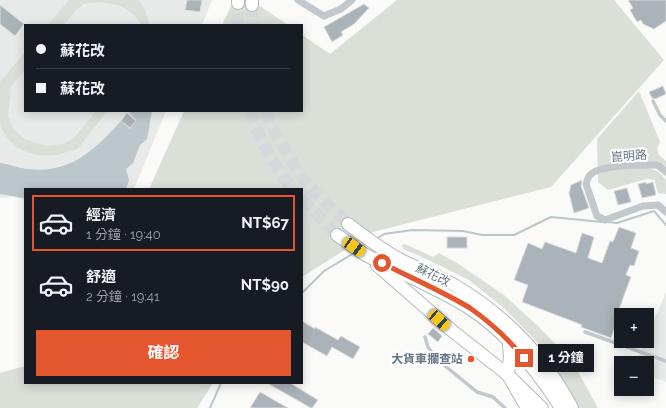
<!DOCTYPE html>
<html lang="zh-TW">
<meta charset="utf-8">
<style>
body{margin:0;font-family:Raleway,"Noto Sans TC",sans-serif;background:#242831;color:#f1f3f6;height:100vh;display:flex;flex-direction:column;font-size:15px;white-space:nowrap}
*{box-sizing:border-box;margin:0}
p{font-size:13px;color:#9ea1a6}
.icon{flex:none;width:22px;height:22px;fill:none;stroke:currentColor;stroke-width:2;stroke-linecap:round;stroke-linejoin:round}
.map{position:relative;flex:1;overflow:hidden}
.panel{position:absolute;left:24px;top:188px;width:279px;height:196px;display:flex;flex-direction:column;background:#171b24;border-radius:0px;box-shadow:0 2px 10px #0003}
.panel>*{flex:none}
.hud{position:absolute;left:24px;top:24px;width:279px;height:88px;border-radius:0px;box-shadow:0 2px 10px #0003;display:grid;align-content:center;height:88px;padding:0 12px;background:#171b24}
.buttons{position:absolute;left:614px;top:308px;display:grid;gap:8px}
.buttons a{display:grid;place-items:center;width:40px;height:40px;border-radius:0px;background:#171b24;box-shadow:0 2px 10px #0003;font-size:20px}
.end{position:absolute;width:18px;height:18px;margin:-9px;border:5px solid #e4572e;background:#fff;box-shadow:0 0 0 2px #fff}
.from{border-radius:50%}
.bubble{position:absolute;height:28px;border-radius:0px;background:#171b24;box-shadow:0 2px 10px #0003;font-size:13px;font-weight:700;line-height:28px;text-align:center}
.car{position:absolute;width:12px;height:24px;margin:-12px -6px;border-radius:5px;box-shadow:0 0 3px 1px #0007;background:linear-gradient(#f5c518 24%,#345 0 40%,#f5c518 0 76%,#345 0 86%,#f5c518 0)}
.hud b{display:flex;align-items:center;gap:14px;height:38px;font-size:15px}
.hud b+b{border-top:1px solid #363941}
.hud i{width:10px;height:10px;background:#f1f3f6}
ul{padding:7px 0 0;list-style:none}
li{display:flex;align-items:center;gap:12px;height:56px;margin:0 8px 6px;padding:0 4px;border:2px solid transparent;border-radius:0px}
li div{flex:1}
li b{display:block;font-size:15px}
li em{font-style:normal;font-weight:700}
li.on{border-color:#e4572e}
li>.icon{width:36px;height:36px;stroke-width:1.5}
.action{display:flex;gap:8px;margin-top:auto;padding:8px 12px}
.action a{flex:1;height:46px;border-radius:0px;background:#e4572e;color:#fff;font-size:16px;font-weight:700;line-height:46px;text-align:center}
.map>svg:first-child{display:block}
</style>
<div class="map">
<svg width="666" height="408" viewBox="0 0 666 408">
<rect width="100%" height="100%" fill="#fafaf8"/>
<!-- built -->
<g fill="#e8e9e9">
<polygon points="0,0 212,0 202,25 25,25 25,111 166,111 134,189 25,189 25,200 14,197 0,198"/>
<polygon points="666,292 666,382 647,375 647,363 636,363 645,341 647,341 647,337"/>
</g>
<!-- green -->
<g fill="#dadfd7">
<path d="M69,0h69l7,10 5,15h-9c-10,-20 -33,-25 -55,-22 -9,4 -16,15 -23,22h-15z"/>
<polygon points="234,0 251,0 288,25 222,25"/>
<polygon points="397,0 614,0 664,60 551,187 373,232 302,277 302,189 149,189 184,111 302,111 302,35 330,54"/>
<path d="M25,52v18l-14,17 -3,29 5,13 9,8 10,5 15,4 16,-2 11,-6 22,-27h11c-7,9 -14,18 -21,27 -2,3 -5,7 -8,10 -3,2 -8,3 -11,4 -27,10 -58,-1 -67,-28v-42z"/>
<path d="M639,91l21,51c-5,11 -2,12 6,19v9l-21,-10 -21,2 -16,5 9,3 14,-3 17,1 7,2 6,4 5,6v14l-8,-1 -4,-13 -7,-1 -39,11 -10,-8 -1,-43z"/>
<polygon points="405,244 433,257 439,253 457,263 504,295 537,325 572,361 598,408 577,408 570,391 539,344 504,308 469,280 418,255 405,250 401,245"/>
<polygon points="25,366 25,383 213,383 197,408 0,408 0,373"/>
</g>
<!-- water -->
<path fill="#bbc7cb" d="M128,111h24l-5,28 -7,6 -7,18 -7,6 3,11 -3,9h-101v9l-25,-4v-31c9,1 18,5 27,6 43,5 67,-18 94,-48l9,8 6,-9z"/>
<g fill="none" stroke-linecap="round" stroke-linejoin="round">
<!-- stream -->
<g stroke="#bbc7cb" stroke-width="2">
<polyline points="608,222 617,223 654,211 666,225"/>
<polyline points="375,240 384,234 413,230 463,231 482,235 514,235 551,217 602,222"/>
<polyline points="302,293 324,271 354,253"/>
<polyline points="210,408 221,383"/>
</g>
</g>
<!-- building -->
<g fill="#aab3b9" stroke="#dcdcda">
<polygon points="187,0 202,0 200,12 185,10"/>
<polygon points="628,0 666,0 666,21 654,29 643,24 641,20 637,22 630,10 633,8"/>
<polygon points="364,4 369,8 354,24 341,32 343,35 332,42 324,27"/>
<polygon points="0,5 24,24 15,36 0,24"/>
<polygon points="663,86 666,94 655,99 652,98 649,92"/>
<polygon points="127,113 136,121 130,128 121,121"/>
<polygon points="582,180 581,186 589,208 574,213 569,193 571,185"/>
<polygon points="646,182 646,184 653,182 656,195 642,198 638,184"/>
<polygon points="627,188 631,202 618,205 614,191"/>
<polygon points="619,227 636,233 631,248 639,251 634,266 630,265 626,275 631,277 619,309 621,310 611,338 581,327 582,325 580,324 522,302 528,285 514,280 528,243 542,249 545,242 576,253 582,233 594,237 588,258 602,263 610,241 613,242"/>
<rect x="447" y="237" width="20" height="11"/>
<polygon points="302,321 315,329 315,327 338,340 341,336 360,347 353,359 332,347 327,356 302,342"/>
<polygon points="433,328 442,336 438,342 428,334"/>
<polygon points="267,383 290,383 318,400 312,408 311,408"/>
<polygon points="260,392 288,408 250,408"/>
</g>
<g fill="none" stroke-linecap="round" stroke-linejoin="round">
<!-- primary-tunnel -->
<g stroke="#d5d9db" stroke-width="12" stroke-dasharray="12 6" stroke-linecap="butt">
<polyline points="252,5 252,25"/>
<polyline points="237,25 238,3"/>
<path d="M250,111c9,29 24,54 43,78"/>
<polyline points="266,111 275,133 306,184 348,224"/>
<polyline points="302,199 337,235"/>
</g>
<defs>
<g id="primary">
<polyline points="238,3 238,0"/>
<polyline points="252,5 252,0"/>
<path d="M348,224c17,13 34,26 53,36 18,9 38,16 55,26 51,31 89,70 116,122"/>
<path d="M337,235c9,6 18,13 27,19 35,19 72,33 105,54 39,25 68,62 92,100"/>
<polyline points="377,265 450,329 508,375 542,408"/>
<polyline points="509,346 510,356 508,375 527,408"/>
</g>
</defs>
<!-- primary casing -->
<use href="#primary" stroke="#b5babe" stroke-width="14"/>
<!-- service -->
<g stroke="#c3c8cc" stroke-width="3.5">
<polyline points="653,101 660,115 666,121"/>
<polyline points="585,332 666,361"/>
<polyline points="425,337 428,347 439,361 477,392 493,397 505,408"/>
</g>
<!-- minor -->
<g stroke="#c3c8cc" stroke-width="7">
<polyline points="298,0 324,16 341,9 352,0"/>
<path d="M666,172l-7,-6 -3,-1c-15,0 -56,-1 -66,10 -2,2 -3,7 -4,9l11,32 8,4 38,-14 15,-1 8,7"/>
</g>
<!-- primary -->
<use href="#primary" stroke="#fff" stroke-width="12"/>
</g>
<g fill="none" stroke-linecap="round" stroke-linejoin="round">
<!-- route -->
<path stroke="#e4572e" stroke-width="5" d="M382,263c29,15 60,28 88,45 20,14 39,32 54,50"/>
</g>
<!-- markers -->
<circle fill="#e4572e" stroke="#fff" stroke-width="1.5" cx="471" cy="359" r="4"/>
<g text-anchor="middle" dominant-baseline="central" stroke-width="4" stroke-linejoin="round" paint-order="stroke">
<!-- street labels -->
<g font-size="12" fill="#657683" stroke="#fff">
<text transform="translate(629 156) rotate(-4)">崑明路</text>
<text transform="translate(433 275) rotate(26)">蘇花改</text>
</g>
<!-- poi labels -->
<g font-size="12" font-weight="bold" fill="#657683" stroke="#fff" text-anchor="end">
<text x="463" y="359">大貨車攔查站</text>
</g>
</g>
</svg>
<div class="buttons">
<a>+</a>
<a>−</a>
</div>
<i class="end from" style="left:382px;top:263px"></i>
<i class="end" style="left:524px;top:358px"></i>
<div class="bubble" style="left:538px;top:344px;width:56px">1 分鐘</div>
<i class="car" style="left:354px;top:247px;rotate:125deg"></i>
<i class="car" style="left:439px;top:320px;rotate:132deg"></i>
<div class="hud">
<b><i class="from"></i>蘇花改</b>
<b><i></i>蘇花改</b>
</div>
<section class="panel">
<ul>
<li class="on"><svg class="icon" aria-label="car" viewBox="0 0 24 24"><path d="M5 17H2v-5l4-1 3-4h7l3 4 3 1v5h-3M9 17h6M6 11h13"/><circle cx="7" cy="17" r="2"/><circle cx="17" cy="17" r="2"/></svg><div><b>經濟</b><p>1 分鐘 · 19:40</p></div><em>NT$67</em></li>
<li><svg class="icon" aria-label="car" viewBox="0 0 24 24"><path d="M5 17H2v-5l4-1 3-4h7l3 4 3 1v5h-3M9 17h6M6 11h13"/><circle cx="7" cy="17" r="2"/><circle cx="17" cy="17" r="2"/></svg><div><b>舒適</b><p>2 分鐘 · 19:41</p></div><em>NT$90</em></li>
</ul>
<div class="action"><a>確認</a></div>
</section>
</div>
